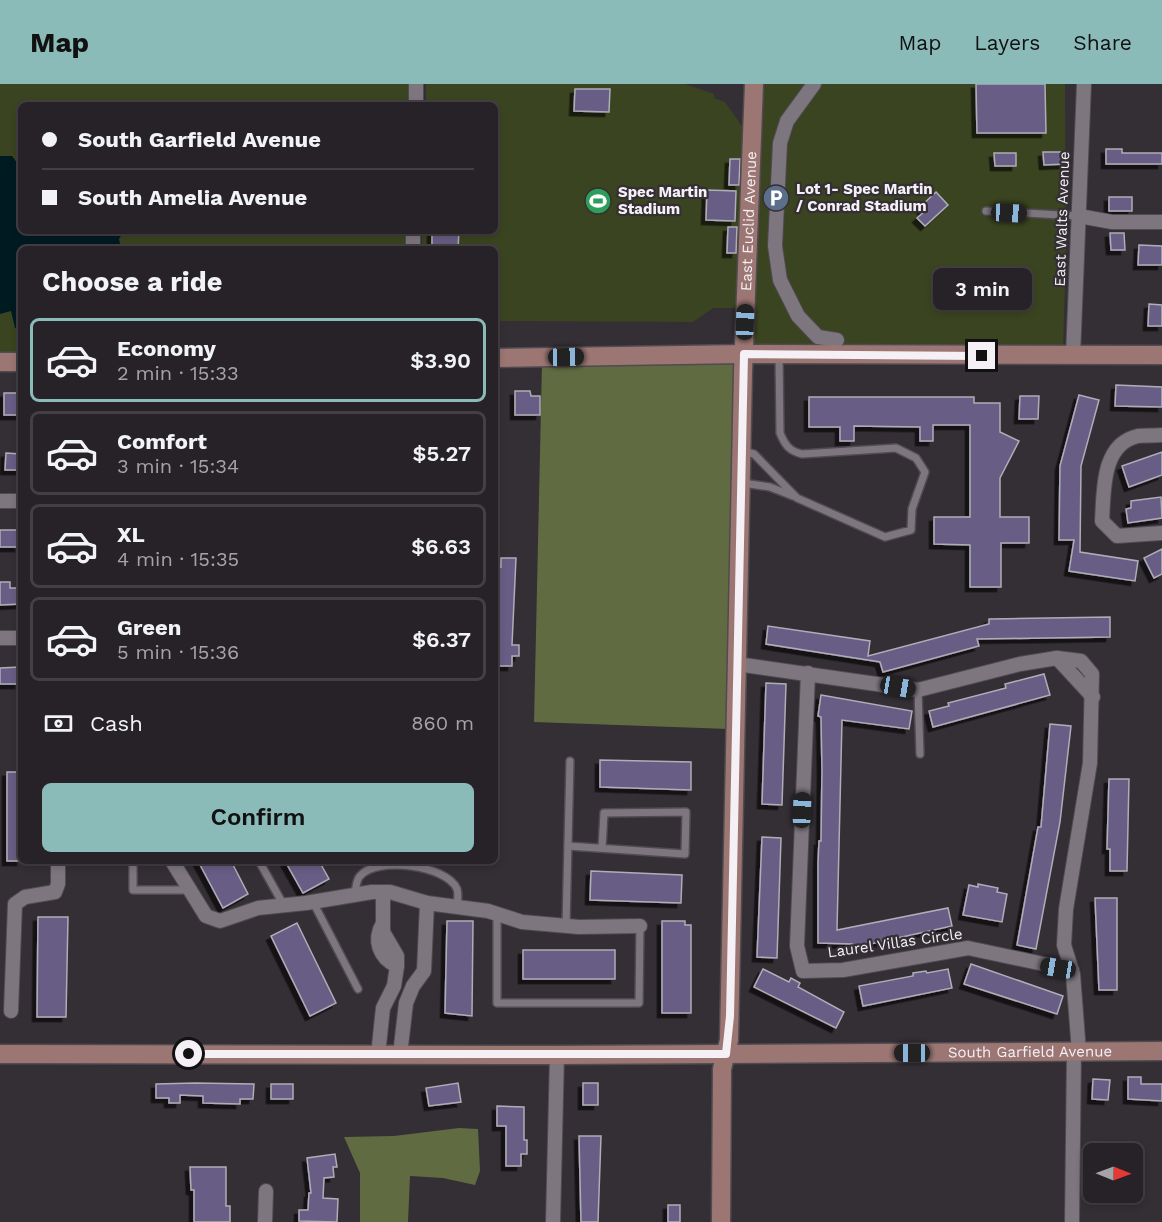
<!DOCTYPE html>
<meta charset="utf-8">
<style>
body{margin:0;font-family:"Work Sans",sans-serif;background:#332f34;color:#f1f3f6;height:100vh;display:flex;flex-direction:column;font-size:22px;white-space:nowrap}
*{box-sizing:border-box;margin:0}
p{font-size:20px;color:#a4a4a8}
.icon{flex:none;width:33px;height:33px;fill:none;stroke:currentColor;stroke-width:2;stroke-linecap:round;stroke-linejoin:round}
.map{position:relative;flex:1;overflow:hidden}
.sheet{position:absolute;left:18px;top:162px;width:480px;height:618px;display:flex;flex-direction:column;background:#272228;border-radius:9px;box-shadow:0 3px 9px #0003,0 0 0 2px #433f45}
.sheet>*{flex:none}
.banner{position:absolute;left:18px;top:18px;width:480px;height:132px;border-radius:9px;box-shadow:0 3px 9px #0003,0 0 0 2px #433f45;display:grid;align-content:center;height:132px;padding:0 24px;background:#272228}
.needle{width:39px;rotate:91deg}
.tools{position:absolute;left:1083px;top:1059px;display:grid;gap:12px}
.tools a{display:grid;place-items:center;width:60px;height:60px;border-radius:9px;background:#272228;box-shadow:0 3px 9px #0003,0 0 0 2px #433f45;font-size:30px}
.end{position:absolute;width:27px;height:27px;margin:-14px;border:8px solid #f4f0f5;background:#111;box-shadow:0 0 0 3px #111}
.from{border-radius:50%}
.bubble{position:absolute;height:42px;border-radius:9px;background:#272228;box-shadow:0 3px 9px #0003,0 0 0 2px #433f45;font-size:20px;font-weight:600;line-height:42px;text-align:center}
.car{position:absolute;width:18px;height:36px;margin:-18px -9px;border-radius:8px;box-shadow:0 0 4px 2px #0007;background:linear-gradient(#222 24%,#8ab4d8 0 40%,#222 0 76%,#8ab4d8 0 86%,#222 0)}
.banner b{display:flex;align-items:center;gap:21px;height:57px;font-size:22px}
.banner b+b{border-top:2px solid #433f45}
.banner i{width:15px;height:15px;background:#f1f3f6}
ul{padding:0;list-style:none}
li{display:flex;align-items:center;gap:18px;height:84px;margin:0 12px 9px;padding:0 12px;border:3px solid #433f45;border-radius:9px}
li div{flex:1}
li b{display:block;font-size:22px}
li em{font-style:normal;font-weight:600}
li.current{border-color:#8bbbb9}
li>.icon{width:54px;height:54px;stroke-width:1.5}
h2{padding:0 24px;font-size:27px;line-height:72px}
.pay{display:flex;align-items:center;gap:15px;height:66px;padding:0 24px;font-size:22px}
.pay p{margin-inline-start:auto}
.primary-button{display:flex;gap:12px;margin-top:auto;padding:12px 24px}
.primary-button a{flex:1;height:69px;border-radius:9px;background:#8bbbb9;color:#111;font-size:24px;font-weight:600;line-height:69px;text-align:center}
header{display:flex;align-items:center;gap:36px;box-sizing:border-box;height:84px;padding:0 30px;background:#8bbbb9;color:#111}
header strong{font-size:28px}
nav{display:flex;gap:33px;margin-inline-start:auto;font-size:21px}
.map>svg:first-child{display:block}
</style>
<header>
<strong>Map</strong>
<nav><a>Map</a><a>Layers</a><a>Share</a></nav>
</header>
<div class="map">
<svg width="1162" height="1138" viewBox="0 0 1162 1138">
<defs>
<filter id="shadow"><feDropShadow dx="-4.5" dy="4.5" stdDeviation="0" flood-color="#0009"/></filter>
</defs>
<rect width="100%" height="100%" fill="#342e35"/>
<!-- green -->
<g fill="#3b4420">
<polygon points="0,0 411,0 411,21 21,21 21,147 407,147 406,165 21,165 21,271 0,271"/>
<polygon points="426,0 685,0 714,10 714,14 725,18 744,45 737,224 713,224 693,238 495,237 495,165 422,165 422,147 495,147 495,21 426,21"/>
<polygon points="761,0 1065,0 1066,171 1063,266 750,264"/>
</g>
<!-- forest -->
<g fill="#616b42">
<polygon points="737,276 729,645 534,638 542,279"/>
<polygon points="459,1044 478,1045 480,1087 475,1101 443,1094 410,1092 408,1138 360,1138 360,1089 344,1053 394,1052"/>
</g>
<!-- water -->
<polygon fill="#001a21" points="0,72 12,72 21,84 21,147 124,147 119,155 121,165 21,165 21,243 15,244 11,227 0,230"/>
<!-- building -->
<g fill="#675d84" stroke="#afadb8" stroke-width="1.5" filter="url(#shadow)">
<polygon points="976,0 1045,0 1046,49 977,49"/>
<polygon points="575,5 610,5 609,28 574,27"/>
<polygon points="1106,65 1122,65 1122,69 1162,69 1162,80 1106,80"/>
<polygon points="1043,68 1064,68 1065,80 1044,81"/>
<polygon points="994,69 1016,69 1016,82 995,82"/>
<polygon points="730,75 740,75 739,101 729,101"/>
<polygon points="707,106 736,107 735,137 706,136"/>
<polygon points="936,108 948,121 925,142 917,134 924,128 920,123"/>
<rect x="1109" y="113" width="23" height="14"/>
<polygon points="728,143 737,143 736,169 727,169"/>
<polygon points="432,147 459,147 458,165 432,165"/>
<polygon points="1110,149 1124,149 1125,166 1111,166"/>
<polygon points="1139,161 1162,162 1162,181 1138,181"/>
<polygon points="1149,220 1162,221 1162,242 1148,242"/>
<polygon points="1116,301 1162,303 1162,323 1115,322"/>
<polygon points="515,307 530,307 531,312 540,312 540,331 515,331"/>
<rect x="4" y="309" width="17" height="22"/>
<polygon points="1079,311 1099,316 1081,382 1080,468 1138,477 1135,497 1069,487 1074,456 1059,456 1060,382"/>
<polygon points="1020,312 1039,312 1038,335 1019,335"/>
<polygon points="809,313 974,313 974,319 1000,319 1000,348 1019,357 1000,394 1000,433 1029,433 1029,459 1001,459 1001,503 970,503 970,461 934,460 934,433 970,433 970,341 933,341 933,357 920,357 920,343 854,342 854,357 840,357 840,343 809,343"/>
<polygon points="1162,368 1162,391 1129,403 1122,382"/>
<polygon points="6,369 21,370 21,386 5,386"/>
<polygon points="1161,413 1162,434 1128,439 1126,425 1131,424 1131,417"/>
<polygon points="0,446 18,446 19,463 0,463"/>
<polygon points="1162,465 1162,490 1154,494 1144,474"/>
<polygon points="501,474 516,474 512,561 519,561 519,572 512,572 512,582 495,582 495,483 501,483"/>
<polygon points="0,498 10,498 10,504 20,504 20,520 0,521"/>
<polygon points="1110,533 1110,553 977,555 979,562 883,588 880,578 766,560 768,542 870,557 868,572 989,540 989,535"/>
<polygon points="19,583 19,600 0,600 0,584"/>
<polygon points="1044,590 1050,611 933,643 929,627 949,622 948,619 1006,604 1005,600"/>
<polygon points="766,599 786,600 782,721 762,720"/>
<polygon points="821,611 912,627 909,645 842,636 837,846 948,824 952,842 852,864 852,860 818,859 818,779 819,757 821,757 822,686 821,633 818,632"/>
<polygon points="1050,640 1071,642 1060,738 1036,865 1017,861 1038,743 1041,743"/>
<polygon points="600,676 691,678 691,706 600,703"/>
<rect x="7" y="688" width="14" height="89"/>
<polygon points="1109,695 1129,695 1127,787 1110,787 1110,765 1107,765"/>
<polygon points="762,753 781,754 777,874 757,873"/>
<polygon points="198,777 231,777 248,810 223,824"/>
<polygon points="285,777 319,777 329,795 303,809"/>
<polygon points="591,787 682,791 681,819 590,816"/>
<polygon points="978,800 998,804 997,808 1007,810 1002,838 963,831 969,801 978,803"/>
<polygon points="1095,814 1117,814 1117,906 1099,906"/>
<polygon points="38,833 68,833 66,933 37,933"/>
<polygon points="447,837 473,837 472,932 445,929"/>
<polygon points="662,837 685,837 685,841 691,841 691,929 662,929"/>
<polygon points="297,839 336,919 310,932 271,852"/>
<rect x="523" y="866" width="92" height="29"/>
<polygon points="971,880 1063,912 1057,930 964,900"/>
<polygon points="763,885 789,898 791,894 800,899 798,903 844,928 836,944 754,903"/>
<polygon points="948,885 952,904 863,922 859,902 913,892 913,889 926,887 927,889"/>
<polygon points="1128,993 1141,993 1141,1000 1162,1000 1162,1017 1128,1015"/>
<polygon points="1093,995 1110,996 1108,1016 1092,1015"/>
<polygon points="195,999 254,1000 253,1015 240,1015 240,1020 203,1019 203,1012 180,1011 180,1019 169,1019 169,1014 156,1014 156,1000"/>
<polygon points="458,999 461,1018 429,1022 426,1004"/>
<rect x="583" y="999" width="15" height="22"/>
<rect x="271" y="1000" width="22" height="15"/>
<polygon points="497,1022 524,1023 524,1056 527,1056 527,1070 521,1070 521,1082 506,1082 506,1042 497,1042"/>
<polygon points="579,1052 601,1052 598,1138 581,1138"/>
<polygon points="335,1070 337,1083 333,1083 334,1093 324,1094 323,1114 338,1115 337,1138 299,1137 299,1126 308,1126 309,1109 311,1109 307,1074"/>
<polygon points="190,1083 226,1083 226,1122 230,1122 230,1138 194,1138 194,1106 191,1106"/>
<rect x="668" y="1121" width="12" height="17"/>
</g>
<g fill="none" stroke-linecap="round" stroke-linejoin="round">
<defs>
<g id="lane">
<polyline points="986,127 1079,132"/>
<path d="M743,367l11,3 43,44 88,39 26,-7 1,-21 13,-37 -9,-14 -20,-10 -94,6c-13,-3 -17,-9 -22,-21l-1,-79"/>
<polyline points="743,399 770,403 793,412"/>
<polyline points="918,606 920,670"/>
<polyline points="568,762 685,770 686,728 604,729 602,764"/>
<polyline points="133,777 133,806 189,806"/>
<polyline points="259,777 283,820"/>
<path d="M355,810c1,-6 1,-14 5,-18 16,-20 87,-11 97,13 2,6 0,13 0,18"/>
<polyline points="313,818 358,905"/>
<polyline points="497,830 497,919 639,919 640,842"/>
<polyline points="566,841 570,677"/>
</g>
<g id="street">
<polyline points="814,0 787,37 780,59 775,162 780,196 798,232 818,253 837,256"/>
<polyline points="416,21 416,0"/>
<polyline points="1079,132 1112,138 1162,138"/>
<polyline points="413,165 413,147"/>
<polyline points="1073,272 1084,0"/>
<path d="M1162,351c-8,1 -17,0 -24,1 -37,8 -34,56 -36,85l15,15 45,-3"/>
<polyline points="0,417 21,417"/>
<polyline points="0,554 21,554"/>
<polyline points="1057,574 1093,613"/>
<polyline points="737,580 918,606 1020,580 1057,574 1081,577 1092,590 1090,679 1066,825 1064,861 1073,890 1079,968"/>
<polyline points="808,589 797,862 803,887 843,886 968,864 1072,886"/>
<polyline points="172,777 206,832 220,837 258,824 306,819 372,808 390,808 427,819 488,827 522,838 579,843 640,842"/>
<path d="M383,839c-10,17 -4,35 14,43"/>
<polyline points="11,927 15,820 25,813 55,808 58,800 58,777"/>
<polyline points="378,971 383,924 394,902 397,882 397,872 383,848 383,808"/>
<polyline points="400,971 406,919 413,902 424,887 427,819"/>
<polyline points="265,1138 266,1107"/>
<polyline points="553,1138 557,971"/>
<polyline points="1072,1138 1074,968"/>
</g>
<g id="secondary">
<polyline points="495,274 744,270 1162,271"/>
<polyline points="0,278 21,278"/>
<path id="s1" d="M0,970l557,1 605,-4"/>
<path id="s2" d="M721,1138l1,-153 7,-29 14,-668 11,-288"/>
</g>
</defs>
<!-- lane casing -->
<use href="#lane" stroke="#504a51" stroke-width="10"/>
<!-- street casing -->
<use href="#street" stroke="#504a51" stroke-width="16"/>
<!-- secondary casing -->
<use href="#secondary" stroke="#504a51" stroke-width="21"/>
<!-- lane -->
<use href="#lane" stroke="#7e767f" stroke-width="7"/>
<!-- street -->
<use href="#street" stroke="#7e767f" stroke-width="14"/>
<!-- secondary -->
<use href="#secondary" stroke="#9c7673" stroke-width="18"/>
</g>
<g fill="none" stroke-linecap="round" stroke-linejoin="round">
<!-- route -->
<polyline stroke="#f4f0f5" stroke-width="8" points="189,970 726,970 730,932 744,270 982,272"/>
</g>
<!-- icons -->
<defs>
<symbol id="parking-disc" viewBox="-11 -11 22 22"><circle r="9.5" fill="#5c6f8a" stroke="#342e35"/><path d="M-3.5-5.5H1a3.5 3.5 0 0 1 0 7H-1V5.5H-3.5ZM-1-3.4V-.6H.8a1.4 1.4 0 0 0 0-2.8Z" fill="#fff"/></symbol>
<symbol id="stadium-disc" viewBox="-11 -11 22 22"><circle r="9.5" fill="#2e9e5b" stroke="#342e35"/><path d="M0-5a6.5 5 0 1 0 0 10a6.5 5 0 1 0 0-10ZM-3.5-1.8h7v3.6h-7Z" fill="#fff"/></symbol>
</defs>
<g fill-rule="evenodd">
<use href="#parking-disc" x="761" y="99" width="30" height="30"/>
<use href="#stadium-disc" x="583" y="102" width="30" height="30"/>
</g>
<g text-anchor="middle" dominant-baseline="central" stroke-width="4.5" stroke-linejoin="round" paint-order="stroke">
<!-- poi labels -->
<g font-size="15" font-weight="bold" fill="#f4f0f5" stroke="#342e35" text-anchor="start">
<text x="796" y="105">Lot 1- Spec Martin<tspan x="796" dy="17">/ Conrad Stadium</tspan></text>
<text x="618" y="108">Spec Martin<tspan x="618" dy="17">Stadium</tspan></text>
</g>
<!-- street labels -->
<g font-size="15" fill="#f4f0f5" stroke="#342e35">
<text transform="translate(1062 135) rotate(-88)">East Walts Avenue</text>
<text stroke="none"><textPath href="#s2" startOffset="1002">East Euclid Avenue</textPath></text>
<text transform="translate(895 859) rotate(-8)">Laurel Villas Circle</text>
<text stroke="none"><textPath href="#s1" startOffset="1030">South Garfield Avenue</textPath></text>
</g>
</g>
</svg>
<div class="tools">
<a><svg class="needle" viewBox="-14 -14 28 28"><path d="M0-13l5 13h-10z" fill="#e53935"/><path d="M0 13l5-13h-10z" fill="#a4a4a8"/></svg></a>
</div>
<i class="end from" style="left:189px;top:970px"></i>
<i class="end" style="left:982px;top:272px"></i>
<div class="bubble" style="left:933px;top:184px;width:99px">3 min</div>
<i class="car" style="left:1009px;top:129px;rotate:93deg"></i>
<i class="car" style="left:745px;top:238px;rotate:2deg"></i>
<i class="car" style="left:566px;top:273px;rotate:89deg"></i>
<i class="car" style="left:898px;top:603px;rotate:100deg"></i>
<i class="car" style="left:802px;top:726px;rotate:2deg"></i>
<i class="car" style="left:1058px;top:884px;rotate:279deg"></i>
<i class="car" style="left:912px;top:969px;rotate:270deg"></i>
<div class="banner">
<b><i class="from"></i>South Garfield Avenue</b>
<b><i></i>South Amelia Avenue</b>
</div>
<section class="sheet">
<h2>Choose a ride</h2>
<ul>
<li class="current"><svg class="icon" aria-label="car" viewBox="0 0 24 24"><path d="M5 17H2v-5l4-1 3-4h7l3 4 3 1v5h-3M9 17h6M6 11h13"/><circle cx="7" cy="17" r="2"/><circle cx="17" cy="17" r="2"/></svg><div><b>Economy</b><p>2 min · 15:33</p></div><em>$3.90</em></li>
<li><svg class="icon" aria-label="car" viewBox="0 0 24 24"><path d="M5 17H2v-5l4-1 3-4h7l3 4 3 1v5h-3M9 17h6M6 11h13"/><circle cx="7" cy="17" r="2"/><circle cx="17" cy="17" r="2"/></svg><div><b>Comfort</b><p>3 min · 15:34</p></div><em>$5.27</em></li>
<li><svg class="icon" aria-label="car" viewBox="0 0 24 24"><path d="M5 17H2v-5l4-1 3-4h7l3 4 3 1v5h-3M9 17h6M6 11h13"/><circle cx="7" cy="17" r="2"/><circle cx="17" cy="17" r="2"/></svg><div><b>XL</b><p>4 min · 15:35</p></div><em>$6.63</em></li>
<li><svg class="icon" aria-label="car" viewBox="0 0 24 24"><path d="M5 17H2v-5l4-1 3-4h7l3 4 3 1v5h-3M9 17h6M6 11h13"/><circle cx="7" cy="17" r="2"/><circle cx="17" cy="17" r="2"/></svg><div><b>Green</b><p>5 min · 15:36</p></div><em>$6.37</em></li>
</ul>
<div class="pay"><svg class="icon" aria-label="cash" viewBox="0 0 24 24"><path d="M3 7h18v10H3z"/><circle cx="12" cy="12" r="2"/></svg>Cash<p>860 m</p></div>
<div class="primary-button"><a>Confirm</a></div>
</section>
</div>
